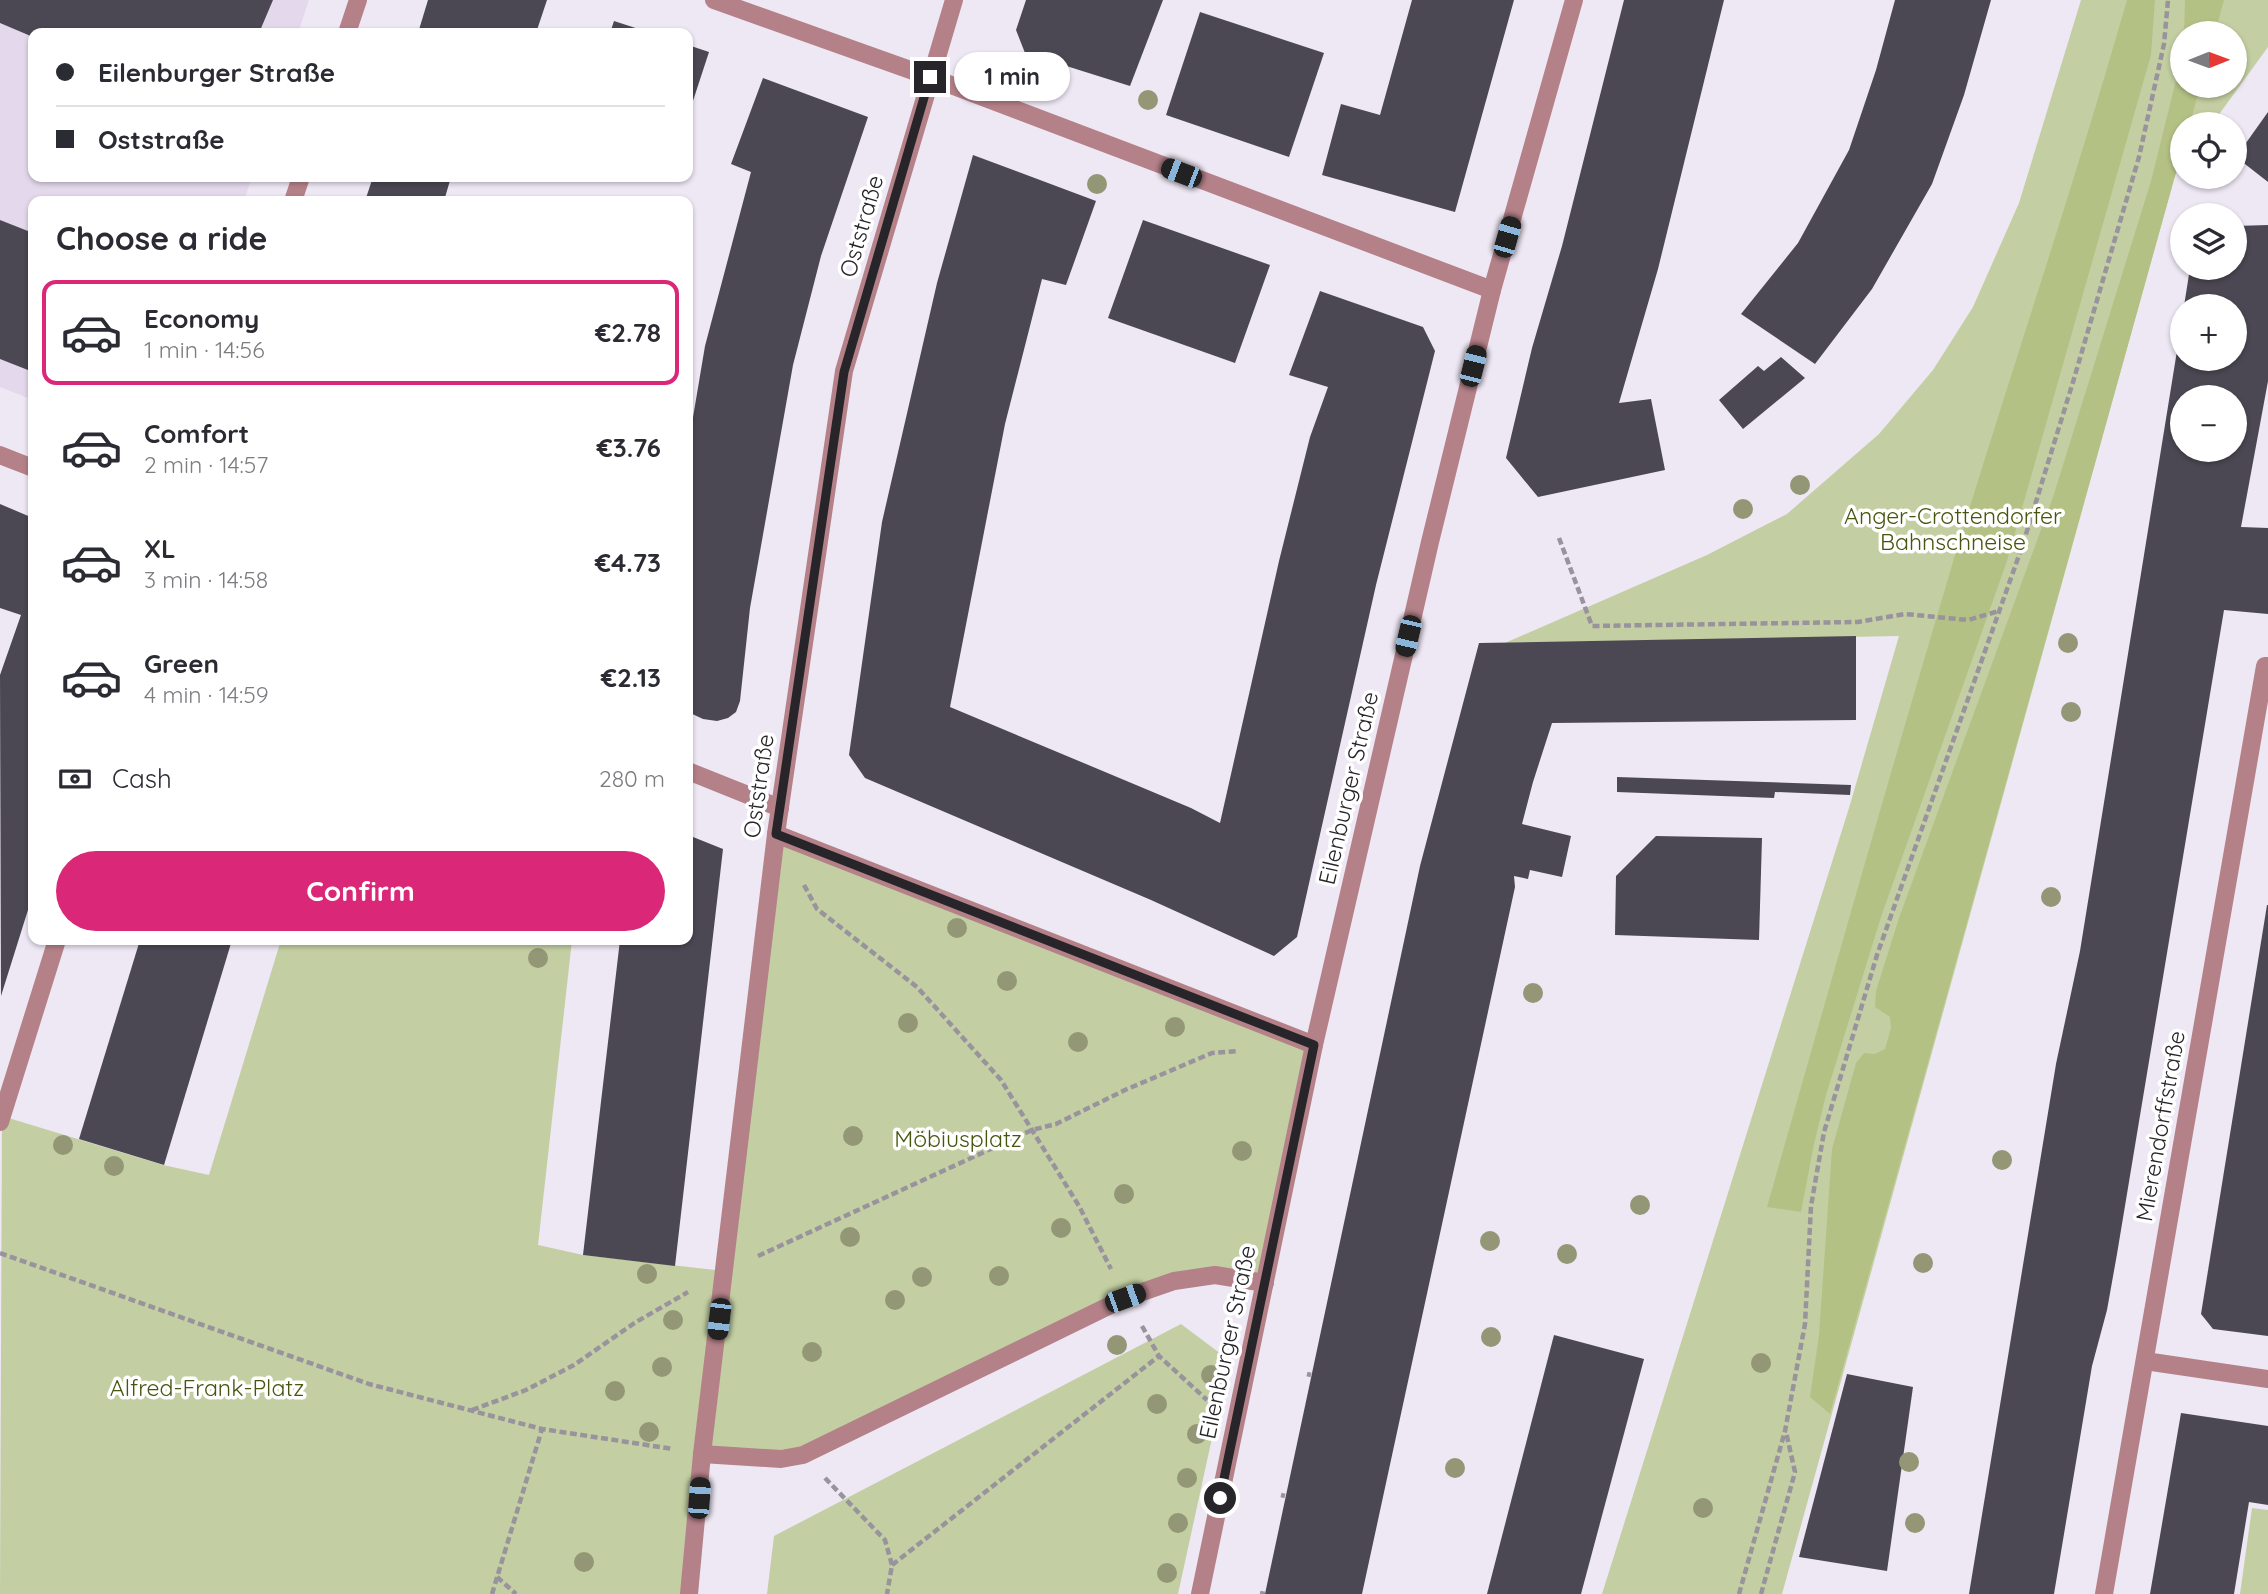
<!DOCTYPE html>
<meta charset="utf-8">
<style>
body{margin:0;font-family:Quicksand,sans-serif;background:#f7f7f7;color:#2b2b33;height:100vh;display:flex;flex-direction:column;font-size:26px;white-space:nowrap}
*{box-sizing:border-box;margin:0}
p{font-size:23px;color:#7c7c81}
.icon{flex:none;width:38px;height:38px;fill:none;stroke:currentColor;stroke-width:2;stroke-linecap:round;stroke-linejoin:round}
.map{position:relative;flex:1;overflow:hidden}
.side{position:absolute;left:28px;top:196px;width:665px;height:749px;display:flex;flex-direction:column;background:#fff;border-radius:14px;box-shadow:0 2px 5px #0004}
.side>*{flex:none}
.top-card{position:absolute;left:28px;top:28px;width:665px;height:154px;border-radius:14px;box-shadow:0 2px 5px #0004;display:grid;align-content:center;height:154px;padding:0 28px;background:#fff}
.needle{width:46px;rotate:89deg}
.tools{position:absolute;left:2170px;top:21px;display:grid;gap:14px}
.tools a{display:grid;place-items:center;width:77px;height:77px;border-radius:50%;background:#fff;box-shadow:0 2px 5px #0004;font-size:35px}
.end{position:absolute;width:32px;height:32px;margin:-16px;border:9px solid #272529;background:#fff;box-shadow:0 0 0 4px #fff}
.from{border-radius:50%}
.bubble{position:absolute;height:49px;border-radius:24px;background:#fff;box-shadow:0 2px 5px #0004;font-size:23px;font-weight:800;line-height:49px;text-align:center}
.car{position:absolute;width:21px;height:42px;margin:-21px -10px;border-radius:9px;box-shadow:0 0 5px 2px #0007;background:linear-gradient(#222 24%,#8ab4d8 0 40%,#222 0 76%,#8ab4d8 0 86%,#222 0)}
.top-card b{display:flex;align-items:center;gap:24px;height:66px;font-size:26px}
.top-card b+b{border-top:2px solid #e1e1e2}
.top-card i{width:18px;height:18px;background:#2b2b33}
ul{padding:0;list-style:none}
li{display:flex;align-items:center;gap:21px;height:105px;margin:0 14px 10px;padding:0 14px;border:4px solid transparent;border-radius:14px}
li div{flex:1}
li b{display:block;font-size:26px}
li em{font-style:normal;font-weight:800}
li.on{border-color:#db2777}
li>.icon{width:63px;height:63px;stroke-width:1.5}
h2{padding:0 28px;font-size:32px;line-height:84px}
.pay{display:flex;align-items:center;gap:18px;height:77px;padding:0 28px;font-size:26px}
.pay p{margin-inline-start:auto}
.action{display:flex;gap:14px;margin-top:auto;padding:14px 28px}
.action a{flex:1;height:80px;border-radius:42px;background:#db2777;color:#fff;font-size:28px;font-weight:800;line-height:80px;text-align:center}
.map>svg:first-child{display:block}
</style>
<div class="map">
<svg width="2268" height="1594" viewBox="0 0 2268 1594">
<rect width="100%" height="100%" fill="#eee7f4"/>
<!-- built -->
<polygon fill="#e4d9ec" points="0,0 309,0 298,33 33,33 33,177 252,177 244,201 33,201 33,400 0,387"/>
<!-- green -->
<g fill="#c3cfa2" fill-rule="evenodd">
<path d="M2081,0h187v47l-56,77h-30v42l-7,9 -393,1419h-180l247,-786 50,-172 -394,7 202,-88 80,-41 92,-80 54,-64 40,-63 46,-104zM2182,33h53v53h-53z"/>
<polygon points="776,834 1314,1045 1265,1283 1174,1281 803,1455 702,1454 689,1594 0,1594 2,1116 163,1165 209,1175 281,940 572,940 538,1245 583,1255 724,1271"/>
<polygon points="1181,1324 1229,1360 1178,1594 767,1594 774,1536"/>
<polygon points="2252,1508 2268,1510 2268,1594 2240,1594"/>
</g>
<!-- forest -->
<g fill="#b3c284">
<path d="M2127,0h28l-4,55 -144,506 -126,356 -55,178 -12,49 -13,68 -34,-5c61,-215 122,-431 186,-645 57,-188 120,-373 174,-562z"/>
<polygon points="2185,0 2224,0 2215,33 2184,33"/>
<polygon points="2182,56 2182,86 2200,86 2190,124 2182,124 2182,151 1830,1414 1810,1397 1819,1335 1832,1149 1856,1063 1864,1053 1875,1054 1885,1049 1891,1028 1890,1017 1875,1007 1876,991 1899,918 2054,494 2151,181"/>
</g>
<!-- building -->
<g fill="#4c4853" fill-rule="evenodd">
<polygon points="0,0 273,0 259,33 33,33 33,37 0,23"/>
<polygon points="428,0 547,0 536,33 418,33"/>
<polygon points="1026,0 1163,0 1130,86 1025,53 1016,30"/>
<polygon points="1412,0 1514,0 1455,212 1322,175 1341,104 1380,115"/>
<polygon points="1624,0 1724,0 1658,269 1619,403 1651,399 1665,470 1538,497 1506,458 1532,348 1562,246"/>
<polygon points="1895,0 1991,0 1964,95 1932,184 1872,289 1815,364 1741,314 1798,243 1849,150 1876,70"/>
<polygon points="1200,12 1324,53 1289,157 1166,115"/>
<polygon points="614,21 651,33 610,33"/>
<polygon points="688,45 709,52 688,116"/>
<polygon points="763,78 868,117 821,256 793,365 750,608 740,701 736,712 728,718 717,721 703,719 688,712 688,447 705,346 751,172 731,164"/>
<polygon points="2268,112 2268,182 2236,157"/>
<polygon points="973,155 1096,201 1066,285 1042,279 1005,424 950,707 1191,808 1220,823 1279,561 1310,437 1328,387 1289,375 1320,291 1423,327 1435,351 1376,585 1297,937 1274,956 1151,900 865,778 849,755 882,522 937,283"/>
<polygon points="373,177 451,177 444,201 365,201"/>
<polygon points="0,220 33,233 33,372 0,359"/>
<polygon points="1143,220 1270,265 1235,363 1108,318"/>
<path d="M2268,225v156l-27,146 27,1v86l-44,-4 -107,644 -10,56 -15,56 -38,228h-85l87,-530 24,-113 101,-625 1,33h53v-53h-51l6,-38h45v-42zM2182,397h53v53h-53z"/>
<polygon points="1781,357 1805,378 1743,429 1719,400 1758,366 1764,371"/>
<polygon points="0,504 33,518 33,894 1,996 0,675 21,615 0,608"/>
<polygon points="1856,636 1856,720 1552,723 1533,782 1522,824 1571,836 1562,877 1530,870 1528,879 1514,876 1515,887 1362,1594 1265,1594 1420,866 1479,643"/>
<polygon points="1617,777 1851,785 1850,795 1775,792 1774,798 1617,792"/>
<polygon points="688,835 723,849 675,1266 583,1255 620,940 688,940"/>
<polygon points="1656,836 1762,838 1759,940 1615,935 1616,876"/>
<polygon points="2267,905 2268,905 2268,1336 2213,1329 2201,1314"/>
<polygon points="140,940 232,940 164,1165 79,1139"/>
<polygon points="1554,1335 1644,1359 1581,1594 1487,1594"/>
<polygon points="1847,1374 1913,1387 1887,1571 1799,1557"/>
<polygon points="2181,1413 2268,1426 2268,1505 2249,1502 2234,1594 2150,1594"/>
</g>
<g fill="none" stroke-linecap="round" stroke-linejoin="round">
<!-- path -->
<g stroke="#98939c" stroke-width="4.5" stroke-dasharray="7 3.5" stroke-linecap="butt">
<polyline points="1559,538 1592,626 1858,622 1905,614 1968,620 1999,611"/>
<polyline points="804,885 817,909 917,987 1001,1080 1079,1206 1111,1269"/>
<polyline points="0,1253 369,1384 542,1429 673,1449"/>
<polyline points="758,1256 1032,1130 1056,1124 1125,1090 1212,1053 1238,1051"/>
<polyline points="1142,1326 1159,1356 1207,1400"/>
<polyline points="1307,1374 1311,1375"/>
<polyline points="472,1410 526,1390 574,1365 636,1322 688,1292"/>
<polyline points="825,1478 885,1540 892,1565 887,1594"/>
<polyline points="1281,1495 1285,1496"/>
<polyline points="892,1565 1159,1356"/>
<polyline points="497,1577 516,1594"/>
<polyline points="1260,1593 1265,1594"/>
<polyline points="492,1594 542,1429"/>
<polyline points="1739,1594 1785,1431 1805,1324 1811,1206 1824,1132 1877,955 2022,547 2073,382 2139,157 2164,44 2168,0"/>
<polyline points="1761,1594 1795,1472 1786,1432"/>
</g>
<!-- minor -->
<g stroke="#b58189" stroke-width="18">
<polyline points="714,0 930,77 1492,290"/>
<polyline points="347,33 358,0"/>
<polyline points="293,201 301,177"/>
<polyline points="0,455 33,468"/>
<polyline points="688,771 780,808"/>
<polyline points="776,834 1314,1045"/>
<polyline points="0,1122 57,940"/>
<polyline points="2145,1361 2268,1379"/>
<polyline points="702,1454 781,1459 803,1455 1125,1298 1174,1281 1215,1275 1265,1283"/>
<polyline points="1200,1594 1314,1045 1430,542 1492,290 1574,0"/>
<polyline points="2104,1594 2265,666 2268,666"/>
</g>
<!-- tertiary -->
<polyline stroke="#b58189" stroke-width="18" points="689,1594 702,1454 776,834 844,371 954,0"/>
</g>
<!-- trees -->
<g fill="#939776">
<circle cx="1148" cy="100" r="10"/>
<circle cx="1097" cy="184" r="10"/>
<circle cx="1800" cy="485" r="10"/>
<circle cx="1743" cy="509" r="10"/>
<circle cx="2068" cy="643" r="10"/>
<circle cx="2071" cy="712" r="10"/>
<circle cx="2051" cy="897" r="10"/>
<circle cx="957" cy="928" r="10"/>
<circle cx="538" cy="958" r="10"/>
<circle cx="1007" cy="981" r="10"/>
<circle cx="1533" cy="993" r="10"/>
<circle cx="908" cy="1023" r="10"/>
<circle cx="1175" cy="1027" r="10"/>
<circle cx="1078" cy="1042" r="10"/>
<circle cx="853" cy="1136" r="10"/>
<circle cx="63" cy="1145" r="10"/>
<circle cx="1242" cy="1151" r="10"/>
<circle cx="2002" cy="1160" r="10"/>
<circle cx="114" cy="1166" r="10"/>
<circle cx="1124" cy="1194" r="10"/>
<circle cx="1640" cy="1205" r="10"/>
<circle cx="1061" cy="1228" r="10"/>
<circle cx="850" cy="1237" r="10"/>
<circle cx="1490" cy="1241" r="10"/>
<circle cx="1567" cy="1254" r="10"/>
<circle cx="1923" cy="1263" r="10"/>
<circle cx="647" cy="1274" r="10"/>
<circle cx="999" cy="1276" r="10"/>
<circle cx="922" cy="1277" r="10"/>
<circle cx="895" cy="1300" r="10"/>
<circle cx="673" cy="1320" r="10"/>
<circle cx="1491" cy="1337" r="10"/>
<circle cx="1117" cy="1345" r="10"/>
<circle cx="812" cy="1352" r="10"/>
<circle cx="1761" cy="1363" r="10"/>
<circle cx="662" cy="1367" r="10"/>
<circle cx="1211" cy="1375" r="10"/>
<circle cx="615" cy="1391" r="10"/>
<circle cx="1157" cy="1404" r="10"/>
<circle cx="649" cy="1432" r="10"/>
<circle cx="1197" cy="1434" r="10"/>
<circle cx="1909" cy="1462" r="10"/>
<circle cx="1455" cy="1468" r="10"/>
<circle cx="1187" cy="1478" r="10"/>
<circle cx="1703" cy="1508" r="10"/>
<circle cx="1178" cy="1523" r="10"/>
<circle cx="1915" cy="1523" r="10"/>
<circle cx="584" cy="1562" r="10"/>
<circle cx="1167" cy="1573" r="10"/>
</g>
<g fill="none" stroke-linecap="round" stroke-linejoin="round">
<!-- route -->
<polyline stroke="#272529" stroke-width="9" points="930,77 844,372 776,834 1314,1045 1220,1498"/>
</g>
<g text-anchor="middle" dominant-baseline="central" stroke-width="7" stroke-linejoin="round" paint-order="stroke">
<!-- street labels -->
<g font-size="23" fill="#272529" stroke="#fff">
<text transform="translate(861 226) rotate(-74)">Oststraße</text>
<text transform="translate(758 786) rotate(-82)">Oststraße</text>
<text transform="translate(1348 788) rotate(-77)">Eilenburger Straße</text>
<text transform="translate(2160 1126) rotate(-80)">Mierendorffstraße</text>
<text transform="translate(1227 1342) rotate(-78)">Eilenburger Straße</text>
</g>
<!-- park labels -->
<g font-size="23" fill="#48550e" stroke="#fff">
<text x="1953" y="515">Anger-Crottendorfer<tspan x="1953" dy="26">Bahnschneise</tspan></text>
<text x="958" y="1138">Möbiusplatz</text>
<text x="207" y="1387">Alfred-Frank-Platz</text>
</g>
</g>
</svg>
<div class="tools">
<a><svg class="needle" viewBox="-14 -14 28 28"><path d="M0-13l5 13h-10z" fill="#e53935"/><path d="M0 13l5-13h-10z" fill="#7c7c81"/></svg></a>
<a><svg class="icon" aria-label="locate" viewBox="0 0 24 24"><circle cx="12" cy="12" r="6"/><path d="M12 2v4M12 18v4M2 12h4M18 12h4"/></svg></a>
<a><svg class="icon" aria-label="layers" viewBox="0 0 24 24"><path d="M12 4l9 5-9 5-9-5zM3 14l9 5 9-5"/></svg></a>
<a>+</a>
<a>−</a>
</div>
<i class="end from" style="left:1220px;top:1498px"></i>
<i class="end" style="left:930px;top:77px"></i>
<div class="bubble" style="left:954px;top:52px;width:116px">1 min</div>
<i class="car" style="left:1181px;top:173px;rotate:291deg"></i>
<i class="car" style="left:1507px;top:237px;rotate:16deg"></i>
<i class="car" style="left:1473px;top:366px;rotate:14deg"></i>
<i class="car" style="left:1408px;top:636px;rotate:193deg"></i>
<i class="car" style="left:1125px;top:1298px;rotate:70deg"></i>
<i class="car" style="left:719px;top:1319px;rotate:187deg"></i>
<i class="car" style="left:699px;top:1498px;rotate:4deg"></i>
<div class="top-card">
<b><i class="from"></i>Eilenburger Straße</b>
<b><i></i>Oststraße</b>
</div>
<section class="side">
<h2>Choose a ride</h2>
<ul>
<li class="on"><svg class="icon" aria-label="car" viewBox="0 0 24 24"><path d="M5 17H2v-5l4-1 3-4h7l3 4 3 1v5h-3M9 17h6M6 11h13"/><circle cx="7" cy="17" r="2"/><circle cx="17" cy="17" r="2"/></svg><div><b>Economy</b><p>1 min · 14:56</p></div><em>€2.78</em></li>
<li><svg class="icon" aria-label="car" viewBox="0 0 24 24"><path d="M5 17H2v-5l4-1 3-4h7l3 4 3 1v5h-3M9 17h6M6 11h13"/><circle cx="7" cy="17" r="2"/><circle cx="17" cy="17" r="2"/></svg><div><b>Comfort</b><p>2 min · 14:57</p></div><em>€3.76</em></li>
<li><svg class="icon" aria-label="car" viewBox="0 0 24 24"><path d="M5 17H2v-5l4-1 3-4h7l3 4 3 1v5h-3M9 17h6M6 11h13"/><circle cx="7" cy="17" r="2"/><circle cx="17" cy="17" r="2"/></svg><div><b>XL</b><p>3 min · 14:58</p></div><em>€4.73</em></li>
<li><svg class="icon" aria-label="car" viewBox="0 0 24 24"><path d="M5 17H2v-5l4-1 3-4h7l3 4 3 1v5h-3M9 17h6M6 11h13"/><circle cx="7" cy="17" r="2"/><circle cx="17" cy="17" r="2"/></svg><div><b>Green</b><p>4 min · 14:59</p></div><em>€2.13</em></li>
</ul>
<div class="pay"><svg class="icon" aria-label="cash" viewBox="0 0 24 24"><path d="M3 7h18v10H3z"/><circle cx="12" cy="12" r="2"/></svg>Cash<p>280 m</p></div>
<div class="action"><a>Confirm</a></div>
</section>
</div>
